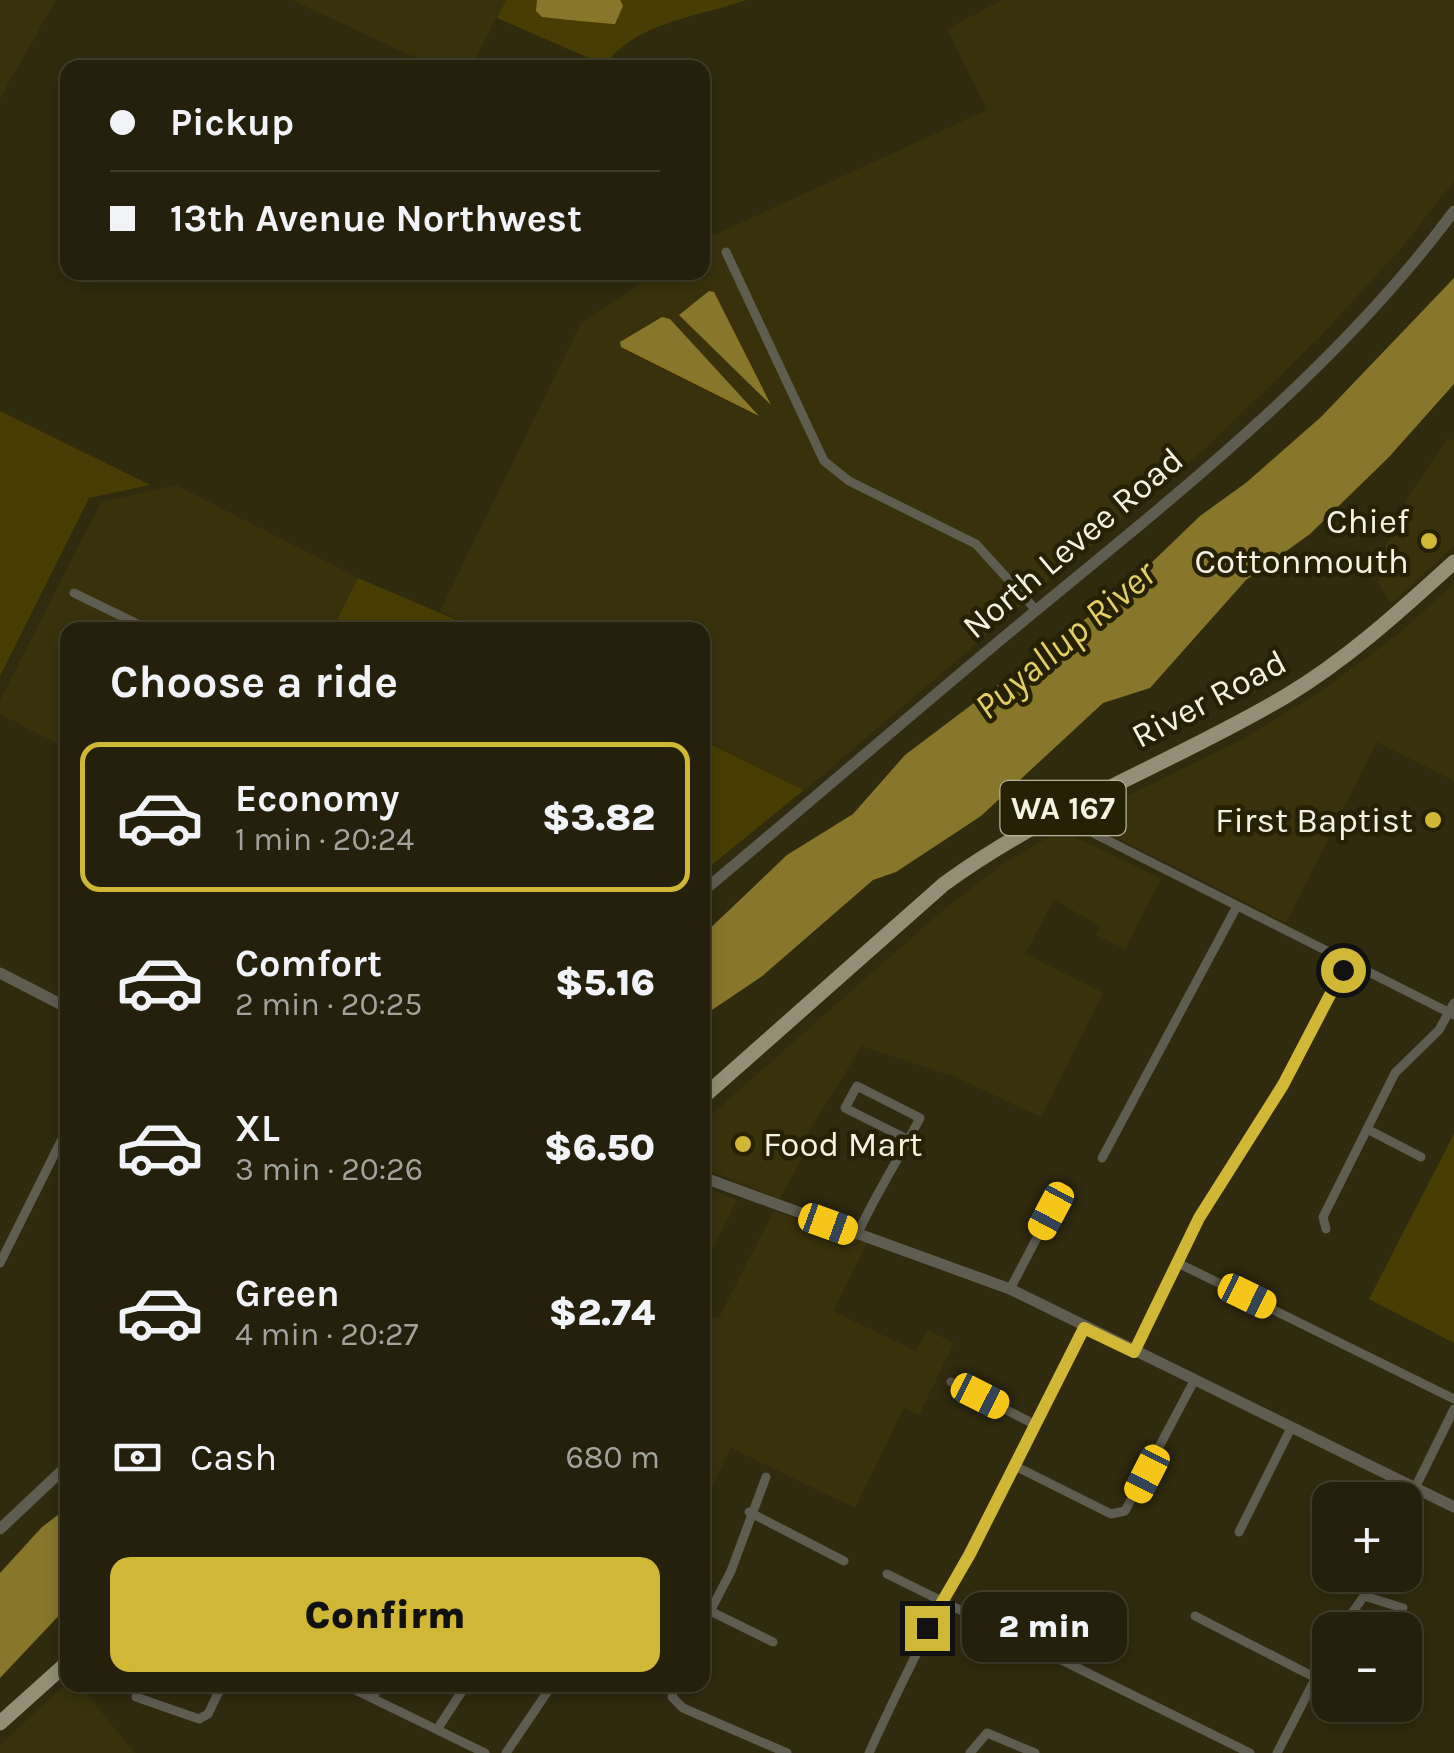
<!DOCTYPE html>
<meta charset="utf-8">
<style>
body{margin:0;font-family:Karla,sans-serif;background:#302d19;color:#f1f3f6;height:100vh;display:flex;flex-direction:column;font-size:38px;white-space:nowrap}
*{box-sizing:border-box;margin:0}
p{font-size:32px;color:#a3a39d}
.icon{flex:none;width:55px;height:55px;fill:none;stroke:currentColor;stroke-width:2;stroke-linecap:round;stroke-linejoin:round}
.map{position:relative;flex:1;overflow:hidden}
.panel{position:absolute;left:60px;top:622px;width:650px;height:1070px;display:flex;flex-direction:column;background:#24200b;border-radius:20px;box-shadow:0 5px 15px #0003,0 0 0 2px #413e2c}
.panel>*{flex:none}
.guide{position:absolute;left:60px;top:60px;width:650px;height:220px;border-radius:20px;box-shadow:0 5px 15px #0003,0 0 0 2px #413e2c;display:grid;align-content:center;height:220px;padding:0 50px;background:#24200b}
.tools{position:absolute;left:1312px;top:1482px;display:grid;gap:20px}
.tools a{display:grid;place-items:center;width:110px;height:110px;border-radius:20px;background:#24200b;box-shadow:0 5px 15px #0003,0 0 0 2px #413e2c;font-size:50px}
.end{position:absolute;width:45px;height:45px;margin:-22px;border:12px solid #d0b736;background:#111;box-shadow:0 0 0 5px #111}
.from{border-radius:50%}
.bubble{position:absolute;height:70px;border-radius:20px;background:#24200b;box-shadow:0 5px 15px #0003,0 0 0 2px #413e2c;font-size:32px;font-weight:800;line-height:70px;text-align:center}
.car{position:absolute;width:30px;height:60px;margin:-30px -15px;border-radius:12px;box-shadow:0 0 8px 2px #0007;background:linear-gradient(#f5c518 24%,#345 0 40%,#f5c518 0 76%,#345 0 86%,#f5c518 0)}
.guide b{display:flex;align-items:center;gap:35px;height:95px;font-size:38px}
.guide b+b{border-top:2px solid #413e2c}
.guide i{width:25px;height:25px;background:#f1f3f6}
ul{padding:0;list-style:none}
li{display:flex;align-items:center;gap:30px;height:150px;margin:0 20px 15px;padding:0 30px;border:5px solid transparent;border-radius:20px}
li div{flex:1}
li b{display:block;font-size:38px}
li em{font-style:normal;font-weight:800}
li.selected{border-color:#d0b736}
li>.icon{width:90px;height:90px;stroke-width:1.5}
h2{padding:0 50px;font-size:45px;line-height:120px}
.pay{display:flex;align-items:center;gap:25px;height:110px;padding:0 50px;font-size:38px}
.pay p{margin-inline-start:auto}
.cta{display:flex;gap:20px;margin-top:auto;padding:20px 50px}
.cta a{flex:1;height:115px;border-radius:20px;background:#d0b736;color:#111;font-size:40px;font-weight:800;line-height:115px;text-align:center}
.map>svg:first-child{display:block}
</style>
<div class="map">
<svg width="1454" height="1753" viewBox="0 0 1454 1753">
<rect width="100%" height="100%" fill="#302a0f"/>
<!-- built -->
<g fill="#38310c">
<polygon points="0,0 56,0 0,98"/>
<polygon points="292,0 506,0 470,68 435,67"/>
<polygon points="1002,0 1454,0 1454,181 1404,245 1319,338 1210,444 805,790 703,740 702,630 480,630 440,611 581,323 657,273 702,272 703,242 712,236 987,110 947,29"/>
<polygon points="1448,438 1454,441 1454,546 1391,604 1378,582 1382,554 1410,494"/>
<polygon points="176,485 358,578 332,630 68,630 67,749 0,714 0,700 101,502"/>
<polygon points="1454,584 1454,781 1377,742 1286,923 1091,825 1096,811 1241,740 1321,691 1397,635"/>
<polygon points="1061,830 1161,879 1125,949 1096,935 1100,927 1054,899 1025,954 1103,993 1041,1117 953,1076 862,1046 804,1139 810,1143 780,1199 703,1168 703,1122 936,916 1001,865"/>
<polygon points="703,1186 737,1200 703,1269"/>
<polygon points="774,1211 867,1243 833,1311 916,1351 928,1330 954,1343 919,1415 904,1408 855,1508 731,1448 703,1505 703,1312 718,1319"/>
<polygon points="67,1683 79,1685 135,1753 0,1753 0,1745"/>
</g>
<!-- green -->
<g fill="#483e04">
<path d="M506,0h240c-48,17 -110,22 -141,65l-108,-47z"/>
<polygon points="0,411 150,485 89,498 0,676"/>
<polygon points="358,578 480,630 332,630"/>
<polygon points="702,740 804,790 703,872 702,872"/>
<polygon points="1454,1134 1454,1343 1369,1299"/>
</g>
<!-- water -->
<g fill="#86772a">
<path d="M537,0h83l3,6 -8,18c-5,0 -67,-6 -73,-7l-6,-6z"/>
<polygon points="1454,278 1454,384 1389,457 1310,534 1246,580 1150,688 1103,703 981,816 896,872 873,880 761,977 703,1016 703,935 787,855 853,814 905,755 1120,593 1200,516 1247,482 1321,417"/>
<polygon points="709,291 714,292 771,405 679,315"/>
<polygon points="662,317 670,319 759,416 621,347 620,342"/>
<polygon points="67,1508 67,1607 0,1678 0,1573 42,1527"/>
</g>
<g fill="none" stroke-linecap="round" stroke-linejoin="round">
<!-- minor -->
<g stroke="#5f5d50" stroke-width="9">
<polyline points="726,252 824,461 849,481 976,544 1036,610"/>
<polyline points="74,593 150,630"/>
<polyline points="1064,809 1095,834 1454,1015"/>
<polyline points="1367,1129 1421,1157"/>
<polyline points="1102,1158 1237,906"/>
<polyline points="1326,1229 1323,1217 1395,1073 1439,1030 1454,1003"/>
<path d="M857,1235c18,-40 43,-78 63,-117l-63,-32 -12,22 64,32"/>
<polyline points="0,1263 68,1127"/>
<polyline points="1178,1263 1454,1399"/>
<polyline points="1010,1289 1051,1211"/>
<polyline points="1134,1352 1199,1218 1283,1085 1347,961"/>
<polyline points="951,1382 1036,1425"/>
<polyline points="1015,1466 1111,1514 1125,1511 1194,1381"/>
<polyline points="1415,1488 1454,1409"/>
<polyline points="749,1512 844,1561"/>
<polyline points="1239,1532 1291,1428"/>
<polyline points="887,1574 1250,1753"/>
<polyline points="710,1611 773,1642"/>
<polyline points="1195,1616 1316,1678"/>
<polyline points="702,1627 731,1571 766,1477"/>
<polyline points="1340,1630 1364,1596 1403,1608"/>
<polyline points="345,1685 485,1753"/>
<polyline points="674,1685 672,1697 683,1708 787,1753"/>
<polyline points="136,1697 199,1719 208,1714 222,1685"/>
<polyline points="372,1697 381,1685"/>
<polyline points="438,1728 466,1685"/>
<polyline points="506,1753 552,1685"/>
<path d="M869,1753c66,-145 145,-282 215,-425"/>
<polyline points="970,1753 987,1733 1035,1753"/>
<polyline points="1277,1753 1330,1650"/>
</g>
<!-- tertiary -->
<g stroke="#5f5d50" stroke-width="11">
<path d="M702,892c113,-94 224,-191 337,-284 147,-121 301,-243 415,-397"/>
<polyline points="0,973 68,1008"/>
<polyline points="702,1177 1010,1289 1454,1507"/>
<polyline points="0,1529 68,1465"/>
</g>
<!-- primary -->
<g stroke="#938e75" stroke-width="15">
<path d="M702,1098l242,-214c107,-78 229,-121 342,-188 63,-38 115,-86 168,-134"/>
<polyline points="0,1723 68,1662"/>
</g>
</g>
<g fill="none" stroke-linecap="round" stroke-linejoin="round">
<!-- route -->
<polyline stroke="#d0b736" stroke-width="12" points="927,1628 970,1554 1084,1328 1134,1352 1199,1218 1283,1085 1343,970"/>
</g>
<!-- markers -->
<g fill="#d0b736" stroke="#262005" stroke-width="4">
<circle cx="1429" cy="541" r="10"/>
<circle cx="1433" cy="820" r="10"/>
<circle cx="743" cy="1144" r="10"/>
</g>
<g text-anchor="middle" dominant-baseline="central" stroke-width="9" stroke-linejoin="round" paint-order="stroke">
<!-- shield labels -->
<rect fill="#262005" stroke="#b7b3a0" stroke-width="2.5" x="1000.5" y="781" width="125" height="54" rx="8"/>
<g font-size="32" font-weight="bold" fill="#f5f2e2">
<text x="1063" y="808">WA 167</text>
</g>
<!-- poi labels -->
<g font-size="35" fill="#f5f2e2" stroke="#262005" text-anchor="end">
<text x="1409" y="521">Chief<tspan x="1409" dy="40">Cottonmouth</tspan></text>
<text x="1413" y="820">First Baptist</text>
<text x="763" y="1144" text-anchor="start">Food Mart</text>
</g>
<!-- street labels -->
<g font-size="35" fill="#f5f2e2" stroke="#262005">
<text transform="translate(1073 543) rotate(-40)">North Levee Road</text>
<text transform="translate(1209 699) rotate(-28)">River Road</text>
</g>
<!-- water labels -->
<g font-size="38" font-style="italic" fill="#e4ce66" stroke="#262005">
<text transform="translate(1065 640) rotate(-40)">Puyallup River</text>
</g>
</g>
</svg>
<div class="tools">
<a>+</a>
<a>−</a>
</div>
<i class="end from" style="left:1343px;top:970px"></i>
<i class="end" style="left:927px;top:1628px"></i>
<div class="bubble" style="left:962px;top:1592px;width:165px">2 min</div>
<i class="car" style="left:1051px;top:1211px;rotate:208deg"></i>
<i class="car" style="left:828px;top:1224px;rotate:110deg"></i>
<i class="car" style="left:1247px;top:1296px;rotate:116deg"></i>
<i class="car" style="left:980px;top:1396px;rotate:117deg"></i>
<i class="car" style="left:1147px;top:1474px;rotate:207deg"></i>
<div class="guide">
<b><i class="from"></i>Pickup</b>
<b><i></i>13th Avenue Northwest</b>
</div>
<section class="panel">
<h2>Choose a ride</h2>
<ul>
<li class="selected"><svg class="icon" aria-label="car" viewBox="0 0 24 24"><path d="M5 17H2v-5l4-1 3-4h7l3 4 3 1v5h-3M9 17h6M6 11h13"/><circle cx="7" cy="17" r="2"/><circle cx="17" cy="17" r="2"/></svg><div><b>Economy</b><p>1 min · 20:24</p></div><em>$3.82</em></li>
<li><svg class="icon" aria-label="car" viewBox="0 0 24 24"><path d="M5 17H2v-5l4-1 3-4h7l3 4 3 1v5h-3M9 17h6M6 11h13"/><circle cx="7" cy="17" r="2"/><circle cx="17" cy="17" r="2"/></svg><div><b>Comfort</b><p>2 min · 20:25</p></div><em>$5.16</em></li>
<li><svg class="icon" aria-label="car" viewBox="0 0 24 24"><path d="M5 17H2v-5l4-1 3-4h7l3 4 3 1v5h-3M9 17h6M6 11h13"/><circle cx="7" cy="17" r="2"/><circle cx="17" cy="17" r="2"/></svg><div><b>XL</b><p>3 min · 20:26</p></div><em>$6.50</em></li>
<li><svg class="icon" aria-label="car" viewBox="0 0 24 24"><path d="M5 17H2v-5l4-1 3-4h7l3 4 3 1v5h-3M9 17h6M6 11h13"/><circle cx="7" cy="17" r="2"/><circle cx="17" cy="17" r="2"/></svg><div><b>Green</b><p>4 min · 20:27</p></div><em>$2.74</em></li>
</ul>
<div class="pay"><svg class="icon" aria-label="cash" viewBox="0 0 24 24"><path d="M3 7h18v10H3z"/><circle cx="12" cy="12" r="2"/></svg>Cash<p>680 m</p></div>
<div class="cta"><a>Confirm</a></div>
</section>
</div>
